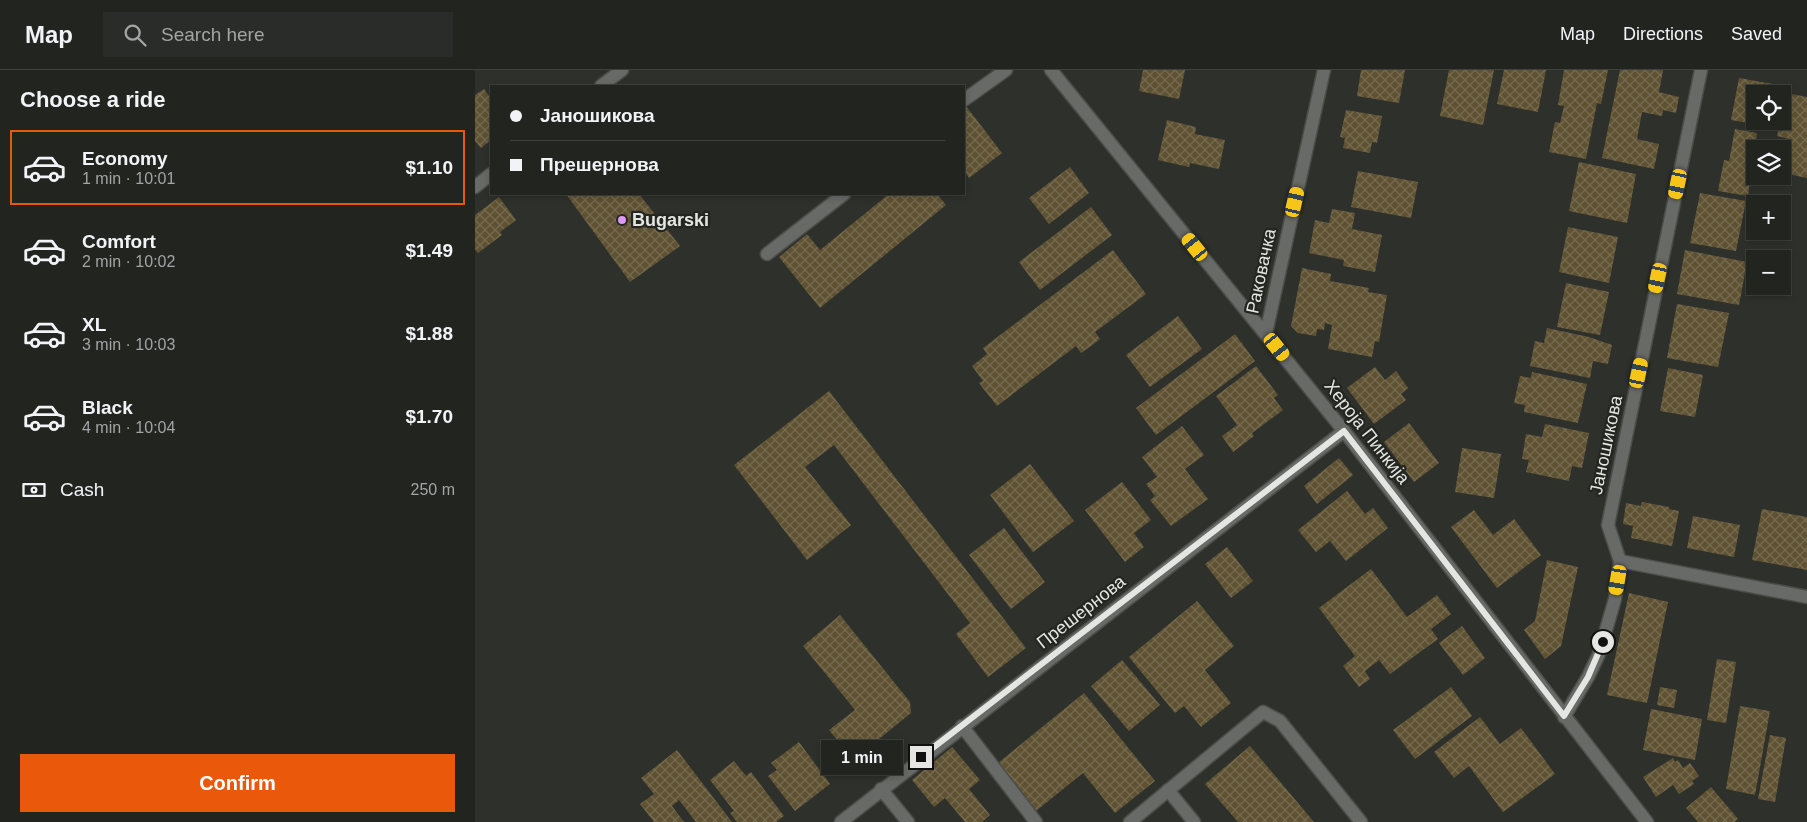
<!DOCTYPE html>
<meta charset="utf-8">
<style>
body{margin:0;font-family:Helvetica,sans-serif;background:#2a2c29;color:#f1f3f6;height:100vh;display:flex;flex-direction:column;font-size:19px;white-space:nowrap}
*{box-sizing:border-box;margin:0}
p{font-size:16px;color:#a2a4a5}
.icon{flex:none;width:28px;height:28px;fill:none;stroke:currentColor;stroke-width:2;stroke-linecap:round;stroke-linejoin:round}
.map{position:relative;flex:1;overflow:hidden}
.drawer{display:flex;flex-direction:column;background:#222420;width:475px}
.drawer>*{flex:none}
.guide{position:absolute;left:15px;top:15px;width:475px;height:110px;border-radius:0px;box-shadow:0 2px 8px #0003,0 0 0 1px #3f413e;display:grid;align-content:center;height:110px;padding:0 20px;background:#222420}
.buttons{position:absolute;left:1271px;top:15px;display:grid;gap:10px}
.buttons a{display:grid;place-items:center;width:45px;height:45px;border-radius:0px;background:#222420;box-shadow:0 2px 8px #0003,0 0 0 1px #3f413e;font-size:25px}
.end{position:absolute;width:22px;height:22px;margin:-11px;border:6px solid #e5e6e3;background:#111;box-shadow:0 0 0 2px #111}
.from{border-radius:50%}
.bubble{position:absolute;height:35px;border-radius:0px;background:#222420;box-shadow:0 2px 8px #0003,0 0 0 1px #3f413e;font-size:16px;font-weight:800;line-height:35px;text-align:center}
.car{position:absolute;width:15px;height:30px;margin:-15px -8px;border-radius:6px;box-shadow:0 0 4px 1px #0007;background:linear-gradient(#f5c518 24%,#345 0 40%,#f5c518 0 76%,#345 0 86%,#f5c518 0)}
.guide b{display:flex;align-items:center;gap:18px;height:48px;font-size:19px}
.guide b+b{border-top:1px solid #3f413e}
.guide i{width:12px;height:12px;background:#f1f3f6}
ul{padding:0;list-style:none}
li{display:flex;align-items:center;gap:15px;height:75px;margin:0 10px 8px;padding:0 10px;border:2px solid transparent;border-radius:0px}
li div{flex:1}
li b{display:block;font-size:19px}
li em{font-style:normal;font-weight:800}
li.active{border-color:#ea580c}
li>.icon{width:45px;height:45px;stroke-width:1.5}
h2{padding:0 20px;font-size:22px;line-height:60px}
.pay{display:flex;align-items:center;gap:12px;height:55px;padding:0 20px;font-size:19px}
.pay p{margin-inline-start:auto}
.action{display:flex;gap:10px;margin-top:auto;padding:10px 20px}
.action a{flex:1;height:58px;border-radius:0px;background:#ea580c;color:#fff;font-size:20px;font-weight:800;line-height:58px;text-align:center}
header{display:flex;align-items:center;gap:30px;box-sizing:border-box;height:70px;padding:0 25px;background:#222420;border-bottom:1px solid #3f413e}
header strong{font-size:24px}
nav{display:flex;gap:28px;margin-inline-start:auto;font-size:18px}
.search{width:350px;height:45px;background:#2a2c29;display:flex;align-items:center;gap:12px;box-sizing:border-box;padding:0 18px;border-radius:0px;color:#a2a4a5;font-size:19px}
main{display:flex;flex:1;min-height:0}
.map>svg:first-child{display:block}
</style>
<header>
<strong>Map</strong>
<div class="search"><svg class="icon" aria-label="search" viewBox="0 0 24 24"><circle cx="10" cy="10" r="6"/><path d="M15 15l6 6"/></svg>Search here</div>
<nav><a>Map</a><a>Directions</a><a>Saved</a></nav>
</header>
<main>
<section class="drawer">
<h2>Choose a ride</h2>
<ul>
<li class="active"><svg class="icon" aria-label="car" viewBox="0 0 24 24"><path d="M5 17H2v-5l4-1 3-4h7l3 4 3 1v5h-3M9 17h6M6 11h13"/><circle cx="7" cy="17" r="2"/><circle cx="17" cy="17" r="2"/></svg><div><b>Economy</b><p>1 min · 10:01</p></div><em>$1.10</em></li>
<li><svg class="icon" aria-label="car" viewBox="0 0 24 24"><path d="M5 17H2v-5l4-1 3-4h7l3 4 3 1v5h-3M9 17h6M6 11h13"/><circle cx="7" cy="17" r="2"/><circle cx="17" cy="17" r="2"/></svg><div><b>Comfort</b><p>2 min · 10:02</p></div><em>$1.49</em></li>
<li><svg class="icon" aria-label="car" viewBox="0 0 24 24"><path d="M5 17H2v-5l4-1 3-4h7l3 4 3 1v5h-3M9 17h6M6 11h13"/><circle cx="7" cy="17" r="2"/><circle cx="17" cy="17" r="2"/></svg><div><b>XL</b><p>3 min · 10:03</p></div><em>$1.88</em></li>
<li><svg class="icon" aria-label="car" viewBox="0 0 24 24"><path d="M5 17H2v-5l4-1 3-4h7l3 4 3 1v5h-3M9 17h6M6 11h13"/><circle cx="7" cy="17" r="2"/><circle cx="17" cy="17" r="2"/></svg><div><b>Black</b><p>4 min · 10:04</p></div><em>$1.70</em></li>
</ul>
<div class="pay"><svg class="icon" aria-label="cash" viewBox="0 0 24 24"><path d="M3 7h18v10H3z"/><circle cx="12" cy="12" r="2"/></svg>Cash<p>250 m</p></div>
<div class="action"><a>Confirm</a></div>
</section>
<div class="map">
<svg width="1332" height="752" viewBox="0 0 1332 752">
<defs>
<pattern id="building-cross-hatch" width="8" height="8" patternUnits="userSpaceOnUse" patternTransform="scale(1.25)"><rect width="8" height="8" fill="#5f5233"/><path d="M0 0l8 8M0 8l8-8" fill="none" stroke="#766b50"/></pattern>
</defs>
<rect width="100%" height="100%" fill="#2e302b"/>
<!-- building -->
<g fill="url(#building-cross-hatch)">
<polygon points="668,0 710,0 704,29 664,21"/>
<polygon points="886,0 930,0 924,33 882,26"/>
<polygon points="974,0 1019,0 1008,55 965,46"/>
<polygon points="1029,0 1071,0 1063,42 1022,34"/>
<polygon points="1089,0 1133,0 1126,34 1122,33 1111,89 1074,82 1080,52 1085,53 1089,36 1083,35"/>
<polygon points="1145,0 1188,0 1184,22 1204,27 1201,43 1188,40 1187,46 1167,42 1162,69 1184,74 1179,99 1127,88"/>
<polygon points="1264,8 1309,16 1308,24 1280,24 1280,51 1303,51 1302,58 1256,50"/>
<polygon points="9,19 16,29 16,70 6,78 0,71 0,25"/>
<polygon points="1311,23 1332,27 1332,108 1308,103 1314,69 1302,66 1305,51 1308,51"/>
<polygon points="491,36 527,83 494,108 489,101 489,38"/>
<polygon points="871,40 907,46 902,73 897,72 895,83 868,78 870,68 865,67"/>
<polygon points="692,50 721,57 720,64 750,70 744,99 715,93 714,97 683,90"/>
<polygon points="1260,59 1282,63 1273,126 1243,121 1249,90 1254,91"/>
<polygon points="1104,92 1161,104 1152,153 1094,141"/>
<polygon points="595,97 614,123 574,154 554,128"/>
<polygon points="883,101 943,112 936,148 876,137"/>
<polygon points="1225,123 1271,131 1261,181 1215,173"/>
<polygon points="91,124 164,124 205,176 155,212"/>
<polygon points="414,124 462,124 471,135 345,238 304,187 332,164 345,180"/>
<polygon points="24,127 41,150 25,162 27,165 3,183 0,179 0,145"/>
<polygon points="616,137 637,165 565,220 544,192"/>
<polygon points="857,139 880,143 877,159 907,165 900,202 868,196 869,190 834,183 840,150 854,153"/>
<polygon points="1093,157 1143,167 1134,213 1084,202"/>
<polygon points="638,180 671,224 620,262 625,269 616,276 606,283 601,276 522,336 504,313 508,311 497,296 512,284 508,278"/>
<polygon points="1210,180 1272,192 1264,235 1202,224"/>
<polygon points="827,198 856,204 855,211 894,218 893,222 912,225 904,272 900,271 897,287 853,279 857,255 850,253 849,260 842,259 841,266 823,263 816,256"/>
<polygon points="1091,213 1134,222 1125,265 1082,257"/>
<polygon points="1202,234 1254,243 1243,297 1192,288"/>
<polygon points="703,246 727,279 675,317 651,285"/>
<polygon points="1072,258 1114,267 1137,275 1133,294 1118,291 1115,308 1055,296 1060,271 1069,273"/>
<polygon points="760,264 780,291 681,365 661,338"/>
<polygon points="781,296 803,325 799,328 808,340 777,363 779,366 758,382 747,366 762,355 741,326"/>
<polygon points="900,297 910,310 921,301 933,318 926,324 931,330 899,354 872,318"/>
<polygon points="1193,298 1228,305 1220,347 1185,341"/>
<polygon points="1057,302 1112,314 1103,353 1049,342 1050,335 1039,333 1045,306 1056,308"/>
<polygon points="354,321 551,578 513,607 481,564 495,553 359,375 330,397 376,455 332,490 259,395"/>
<polygon points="934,353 964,393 939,412 909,372"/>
<polygon points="1070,354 1114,363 1107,398 1097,396 1094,411 1051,402 1054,390 1047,389 1051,364 1067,367"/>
<polygon points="707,356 729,385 710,399 733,429 696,456 675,430 680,426 671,414 682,407 667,387"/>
<polygon points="987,378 1026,384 1019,428 980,422"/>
<polygon points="864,388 878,405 842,434 829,416"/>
<polygon points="555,394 599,451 558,482 515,425"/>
<polygon points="647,412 676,450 659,463 669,477 650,492 610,440"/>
<polygon points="872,421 890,444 898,438 913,458 871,491 855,471 841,482 823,460"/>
<polygon points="1167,432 1194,437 1194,439 1204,441 1197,476 1156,468 1158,456 1148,454 1151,433 1166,436"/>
<polygon points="1287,439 1332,447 1332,500 1277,490"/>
<polygon points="999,440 1018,465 1039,449 1066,485 1022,518 976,457"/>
<polygon points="1218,446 1265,455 1259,487 1212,478"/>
<polygon points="529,458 570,512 536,539 494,485"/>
<polygon points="752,477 778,511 756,528 730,494"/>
<polygon points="1072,490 1103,497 1086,576 1070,589 1049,560 1060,551"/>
<polygon points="896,499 932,547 962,525 976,544 956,559 963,569 915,604 904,590 890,601 895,609 884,617 868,596 880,586 844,538"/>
<polygon points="1154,523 1193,532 1172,633 1132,625"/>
<polygon points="722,531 759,576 730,600 756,633 726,657 709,636 700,643 654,587"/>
<polygon points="365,545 435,632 436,643 378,690 354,660 380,640 328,576"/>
<polygon points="987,556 1010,588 988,605 964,573"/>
<polygon points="1242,589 1261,592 1251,653 1232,650"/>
<polygon points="647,590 685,635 654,661 616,616"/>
<polygon points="976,617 997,646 940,689 918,660"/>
<polygon points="1185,617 1202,620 1199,638 1182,635"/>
<polygon points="609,623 680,711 640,743 608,703 561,741 523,693"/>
<polygon points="1265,636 1295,641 1280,725 1251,719"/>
<polygon points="1176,639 1227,649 1220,690 1168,680"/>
<polygon points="1005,647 1025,674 1046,658 1080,704 1028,742 994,696 979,708 959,682"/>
<polygon points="1295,665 1311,668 1300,732 1283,729"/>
<polygon points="324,672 355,714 320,741 293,706 302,700 296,693"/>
<polygon points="775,676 839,752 763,752 730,714"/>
<polygon points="477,677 505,710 494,719 515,745 507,752 490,752 470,728 459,737 437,710"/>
<polygon points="202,680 257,752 221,752 204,730 197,736 209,752 179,752 165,734 179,724 166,708"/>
<polygon points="1198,688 1200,692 1203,690 1208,698 1215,693 1224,706 1217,711 1219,714 1204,724 1198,715 1181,727 1168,707"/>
<polygon points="259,691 271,706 276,702 309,746 301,752 262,752 255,743 259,741 235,710"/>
<polygon points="1236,717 1263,749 1259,752 1223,752 1211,738"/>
</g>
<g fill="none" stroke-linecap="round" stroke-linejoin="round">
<defs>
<g id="minor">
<polyline points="576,0 869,361 1172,752"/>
<polyline points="126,16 147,0"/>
<polyline points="489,30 531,0"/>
<polyline points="0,117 16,104"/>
<polyline points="292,184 369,124"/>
<polyline points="791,263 849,0"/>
<polyline points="1145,491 1332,527"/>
<polyline points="1089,647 1113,607 1124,584 1140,529 1145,491 1133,455 1226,0"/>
<polyline points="487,656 561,752"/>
<polyline points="406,719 433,752"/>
<polyline points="693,720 719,752"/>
<polyline points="366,752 869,361"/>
<polyline points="655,752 788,642 805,651 886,752"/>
</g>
</defs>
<!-- minor casing -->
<use href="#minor" stroke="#4b4d48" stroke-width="15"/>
<!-- minor -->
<use href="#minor" stroke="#686a68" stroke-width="12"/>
</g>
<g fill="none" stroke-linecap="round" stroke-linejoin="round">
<!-- route -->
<polyline stroke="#e5e6e3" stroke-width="6" points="446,687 869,361 1089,646 1113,607 1128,572"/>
</g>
<!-- markers -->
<circle fill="#dd99f4" stroke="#242621" stroke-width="2" cx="147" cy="150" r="5"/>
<g text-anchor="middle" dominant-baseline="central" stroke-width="4.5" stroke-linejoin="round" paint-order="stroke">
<!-- poi labels -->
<g font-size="18" font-weight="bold" fill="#e5e6e3" stroke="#242621" text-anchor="start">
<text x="157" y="150">Bugarski</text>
</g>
<!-- street labels -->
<g font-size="18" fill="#e5e6e3" stroke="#242621">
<text transform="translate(786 201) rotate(-78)">Раковачка</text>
<text transform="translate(892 362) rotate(52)">Хероја Пинкија</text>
<text transform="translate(1131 375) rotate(-78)">Јаношикова</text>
<text transform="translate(606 542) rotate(-38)">Прешернова</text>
</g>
</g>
</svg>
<div class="buttons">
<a><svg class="icon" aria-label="locate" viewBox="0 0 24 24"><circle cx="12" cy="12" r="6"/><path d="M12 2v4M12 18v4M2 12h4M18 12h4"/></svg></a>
<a><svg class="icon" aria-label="layers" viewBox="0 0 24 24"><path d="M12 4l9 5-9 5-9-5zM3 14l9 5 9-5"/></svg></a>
<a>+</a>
<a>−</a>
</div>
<i class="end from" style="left:1128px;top:572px"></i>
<i class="end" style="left:446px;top:687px"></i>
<div class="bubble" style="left:346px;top:670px;width:82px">1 min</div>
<i class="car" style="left:1203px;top:114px;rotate:192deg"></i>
<i class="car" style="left:820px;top:132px;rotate:13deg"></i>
<i class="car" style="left:720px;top:177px;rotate:321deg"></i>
<i class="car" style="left:1183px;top:208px;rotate:192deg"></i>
<i class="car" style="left:802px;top:277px;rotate:141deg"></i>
<i class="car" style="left:1164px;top:303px;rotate:12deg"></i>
<i class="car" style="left:1143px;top:510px;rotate:190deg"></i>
<div class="guide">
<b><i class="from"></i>Јаношикова</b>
<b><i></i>Прешернова</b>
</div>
</div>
</main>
